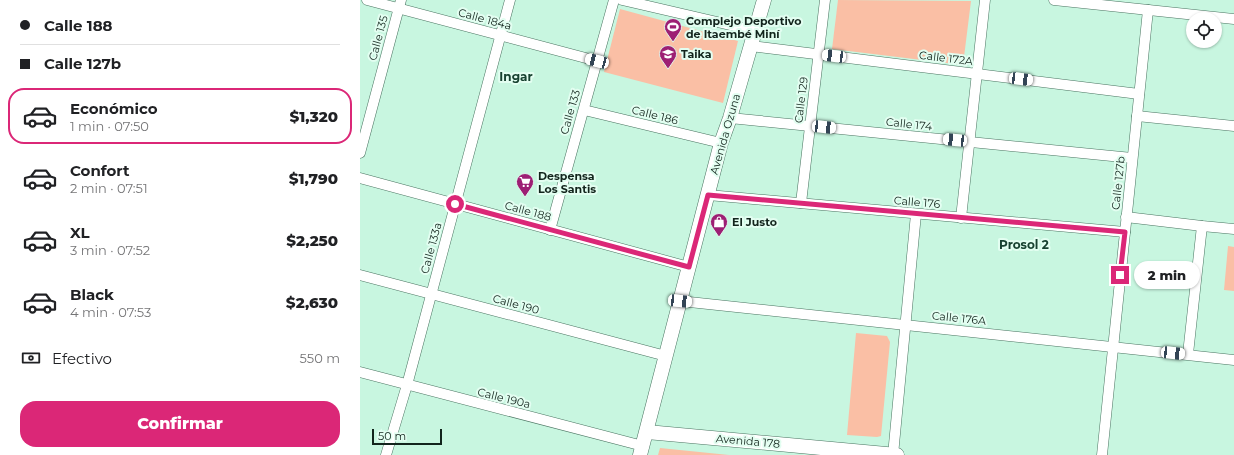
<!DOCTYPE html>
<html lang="es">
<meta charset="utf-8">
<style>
body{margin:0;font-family:Montserrat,sans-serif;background:#f2f2f2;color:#202124;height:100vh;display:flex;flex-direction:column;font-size:15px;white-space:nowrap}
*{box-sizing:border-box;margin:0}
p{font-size:13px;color:#757577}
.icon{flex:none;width:22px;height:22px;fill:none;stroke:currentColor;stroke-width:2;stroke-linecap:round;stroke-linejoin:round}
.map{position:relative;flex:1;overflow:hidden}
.details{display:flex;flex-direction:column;background:#fff;width:360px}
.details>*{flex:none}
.top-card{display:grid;align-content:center;height:88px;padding:0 20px;background:#fff}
.controls{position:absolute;left:826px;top:12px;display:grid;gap:8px}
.controls a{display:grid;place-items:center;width:36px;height:36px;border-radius:50%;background:#fff;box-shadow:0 1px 3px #0004;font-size:20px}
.scale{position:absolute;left:12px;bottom:10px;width:70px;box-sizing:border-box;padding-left:4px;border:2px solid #12241c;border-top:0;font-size:11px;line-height:14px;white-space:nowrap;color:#12241c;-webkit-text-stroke:3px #e3fef1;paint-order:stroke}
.end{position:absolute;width:18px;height:18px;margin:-9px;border:5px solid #db2777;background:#fff;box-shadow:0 0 0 2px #fff}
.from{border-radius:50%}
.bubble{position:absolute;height:28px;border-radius:14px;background:#fff;box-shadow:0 1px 3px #0004;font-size:13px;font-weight:800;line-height:28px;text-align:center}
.car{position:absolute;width:12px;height:24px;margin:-12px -6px;border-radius:5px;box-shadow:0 0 3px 1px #0007;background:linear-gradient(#fff 24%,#345 0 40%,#fff 0 76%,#345 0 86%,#fff 0)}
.top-card b{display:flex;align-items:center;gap:14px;height:38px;font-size:15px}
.top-card b+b{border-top:1px solid #e0e0e0}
.top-card i{width:10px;height:10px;background:#202124}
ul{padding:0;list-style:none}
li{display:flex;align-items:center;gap:12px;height:56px;margin:0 8px 6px;padding:0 12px;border:2px solid transparent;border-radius:16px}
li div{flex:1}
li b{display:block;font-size:15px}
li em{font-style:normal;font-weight:800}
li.selected{border-color:#db2777}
li>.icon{width:36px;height:36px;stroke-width:1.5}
.pay{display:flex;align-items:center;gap:10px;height:44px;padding:0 20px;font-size:15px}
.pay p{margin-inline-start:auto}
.action{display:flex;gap:8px;margin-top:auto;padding:8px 20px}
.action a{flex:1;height:46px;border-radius:16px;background:#db2777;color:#fff;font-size:16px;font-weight:800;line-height:46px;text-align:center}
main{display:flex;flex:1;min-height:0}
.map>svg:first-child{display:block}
</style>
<main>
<section class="details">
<div class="top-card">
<b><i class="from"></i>Calle 188</b>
<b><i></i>Calle 127b</b>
</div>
<ul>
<li class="selected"><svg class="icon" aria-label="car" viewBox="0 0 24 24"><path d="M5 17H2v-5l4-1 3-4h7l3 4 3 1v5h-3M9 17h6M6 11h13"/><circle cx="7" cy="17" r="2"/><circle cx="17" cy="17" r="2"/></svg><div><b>Económico</b><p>1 min · 07:50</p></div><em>$1,320</em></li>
<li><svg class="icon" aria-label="car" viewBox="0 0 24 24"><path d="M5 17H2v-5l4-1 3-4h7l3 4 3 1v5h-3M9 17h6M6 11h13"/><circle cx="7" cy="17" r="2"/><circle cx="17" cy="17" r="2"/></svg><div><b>Confort</b><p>2 min · 07:51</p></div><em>$1,790</em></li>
<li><svg class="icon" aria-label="car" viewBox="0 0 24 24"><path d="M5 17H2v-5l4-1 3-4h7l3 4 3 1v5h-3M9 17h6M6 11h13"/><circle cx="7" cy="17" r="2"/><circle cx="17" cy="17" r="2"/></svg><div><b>XL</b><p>3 min · 07:52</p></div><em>$2,250</em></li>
<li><svg class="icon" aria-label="car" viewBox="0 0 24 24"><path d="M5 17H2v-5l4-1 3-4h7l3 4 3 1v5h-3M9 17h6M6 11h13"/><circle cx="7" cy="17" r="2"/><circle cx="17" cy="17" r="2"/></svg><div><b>Black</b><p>4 min · 07:53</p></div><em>$2,630</em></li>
</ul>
<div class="pay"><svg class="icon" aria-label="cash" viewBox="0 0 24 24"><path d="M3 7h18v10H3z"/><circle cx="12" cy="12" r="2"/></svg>Efectivo<p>550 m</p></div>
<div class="action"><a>Confirmar</a></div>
</section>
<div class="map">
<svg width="874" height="455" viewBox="0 0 874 455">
<rect width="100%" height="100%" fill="#c8f6e0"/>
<!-- green -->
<g fill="#fabfa5">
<polygon points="478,0 611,1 603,65 472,49"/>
<polygon points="260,9 378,41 363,103 244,72"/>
<polygon points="868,246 874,247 874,291 864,290"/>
<polygon points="496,333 527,336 530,342 521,436 517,437 487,435"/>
<polygon points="300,448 369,455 298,455"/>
</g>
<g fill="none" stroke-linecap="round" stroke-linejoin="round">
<defs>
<g id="minor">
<polyline points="7,0 237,61"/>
<polyline points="262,0 396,31"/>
<polyline points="694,0 874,19"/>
<polyline points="391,46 779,94"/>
<polyline points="224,110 361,143"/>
<polyline points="777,116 874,126"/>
<polyline points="370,118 772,158"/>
<polyline points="0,153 41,0"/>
<polyline points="0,178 329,267"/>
<polyline points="348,195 765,232"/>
<polyline points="441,203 465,0"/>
<polyline points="766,217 842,226 874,229"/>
<polyline points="601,218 625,0"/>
<polyline points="190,230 254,0"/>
<polyline points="0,275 306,356"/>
<polyline points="320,301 874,360"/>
<polyline points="828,354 842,226"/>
<polyline points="0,372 283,446"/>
<polyline points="26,455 47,385 150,0"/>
<polyline points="533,455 556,214"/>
<polyline points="742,455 788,10"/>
</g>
<g id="secondary">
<polyline points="287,432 537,455"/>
<polyline points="280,455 361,143 370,118 404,0"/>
</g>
</defs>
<!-- minor casing -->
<use href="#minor" stroke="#4a7461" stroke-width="11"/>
<!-- secondary casing -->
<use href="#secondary" stroke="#4a7461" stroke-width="15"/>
<!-- minor -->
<use href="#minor" stroke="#fff" stroke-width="10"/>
<!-- secondary -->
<use href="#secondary" stroke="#fff" stroke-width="14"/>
</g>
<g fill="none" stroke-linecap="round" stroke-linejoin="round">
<!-- route -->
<polyline stroke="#db2777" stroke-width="5" points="95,204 329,267 348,195 765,232 760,275"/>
</g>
<!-- icons -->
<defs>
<symbol id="stadium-pin" viewBox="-11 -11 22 30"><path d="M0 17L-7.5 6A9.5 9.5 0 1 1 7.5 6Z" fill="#9d1f74" stroke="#e3fef1"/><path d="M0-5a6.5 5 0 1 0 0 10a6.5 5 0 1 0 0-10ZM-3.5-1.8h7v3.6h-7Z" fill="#fff"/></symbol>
<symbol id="school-pin" viewBox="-11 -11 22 30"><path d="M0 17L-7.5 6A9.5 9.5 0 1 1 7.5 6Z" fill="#9d1f74" stroke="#e3fef1"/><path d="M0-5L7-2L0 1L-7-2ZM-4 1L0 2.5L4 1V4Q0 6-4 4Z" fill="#fff"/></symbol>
<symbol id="supermarket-pin" viewBox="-11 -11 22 30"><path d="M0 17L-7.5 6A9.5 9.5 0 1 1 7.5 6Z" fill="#9d1f74" stroke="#e3fef1"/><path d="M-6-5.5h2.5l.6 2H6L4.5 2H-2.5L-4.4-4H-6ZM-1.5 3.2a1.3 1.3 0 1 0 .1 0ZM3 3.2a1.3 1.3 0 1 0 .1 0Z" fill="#fff"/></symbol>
<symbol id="shop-pin" viewBox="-11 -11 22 30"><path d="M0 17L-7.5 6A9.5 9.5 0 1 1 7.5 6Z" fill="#9d1f74" stroke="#e3fef1"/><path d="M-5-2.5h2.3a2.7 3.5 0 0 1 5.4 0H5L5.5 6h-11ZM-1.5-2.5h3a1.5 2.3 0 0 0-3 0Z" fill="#fff"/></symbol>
</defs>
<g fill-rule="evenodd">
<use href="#stadium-pin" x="303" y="17" width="20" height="27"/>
<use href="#school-pin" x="298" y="44" width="20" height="27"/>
<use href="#supermarket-pin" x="155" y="172" width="20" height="27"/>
<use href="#shop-pin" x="349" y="212" width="20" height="27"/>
</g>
<g text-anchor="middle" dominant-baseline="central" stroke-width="4" stroke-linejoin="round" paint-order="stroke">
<!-- street labels -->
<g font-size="11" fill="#12241c" stroke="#e3fef1">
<text transform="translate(125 19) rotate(15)">Calle 184a</text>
<text transform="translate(18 38) rotate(-75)">Calle 135</text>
<text transform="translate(586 58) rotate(7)">Calle 172A</text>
<text transform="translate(441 100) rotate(-83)">Calle 129</text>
<text transform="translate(210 112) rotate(-74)">Calle 133</text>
<text transform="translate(295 115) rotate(14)">Calle 186</text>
<text transform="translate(549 124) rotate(6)">Calle 174</text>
<text transform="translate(365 134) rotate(-74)">Avenida Ozuna</text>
<text transform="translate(758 183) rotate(-84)">Calle 127b</text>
<text transform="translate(557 202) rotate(5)">Calle 176</text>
<text transform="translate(168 211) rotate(15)">Calle 188</text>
<text transform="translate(71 248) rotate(-75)">Calle 133a</text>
<text transform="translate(156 304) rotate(15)">Calle 190</text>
<text transform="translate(599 318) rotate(6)">Calle 176A</text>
<text transform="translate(144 398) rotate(14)">Calle 190a</text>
<text transform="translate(388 441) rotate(5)">Avenida 178</text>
</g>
<!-- poi labels -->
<g font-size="11" font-weight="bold" fill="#12241c" stroke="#e3fef1" text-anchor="start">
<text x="326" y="21">Complejo Deportivo<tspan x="326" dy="13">de Itaembé Miní</tspan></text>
<text x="321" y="54">Taika</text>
<text x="178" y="176">Despensa<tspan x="178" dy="13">Los Santis</tspan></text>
<text x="372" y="222">El Justo</text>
</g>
<!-- neighbourhood labels -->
<g font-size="12" font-weight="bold" fill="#184231" stroke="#e3fef1">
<text x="156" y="76">Ingar</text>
<text x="664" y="244">Prosol 2</text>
</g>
</g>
</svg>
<div class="controls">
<a><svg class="icon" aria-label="locate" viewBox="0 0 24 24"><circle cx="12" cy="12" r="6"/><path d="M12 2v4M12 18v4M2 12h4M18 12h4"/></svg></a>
</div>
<div class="scale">50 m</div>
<i class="end from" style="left:95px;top:204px"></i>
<i class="end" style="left:760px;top:275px"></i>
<div class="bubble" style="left:774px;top:261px;width:66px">2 min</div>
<i class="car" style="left:474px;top:56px;rotate:277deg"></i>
<i class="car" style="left:237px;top:61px;rotate:285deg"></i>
<i class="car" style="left:661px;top:79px;rotate:97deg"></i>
<i class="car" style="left:464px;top:127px;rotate:96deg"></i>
<i class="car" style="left:595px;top:140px;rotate:276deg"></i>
<i class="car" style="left:320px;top:301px;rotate:96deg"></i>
<i class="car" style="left:813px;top:353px;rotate:96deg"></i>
</div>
</main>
